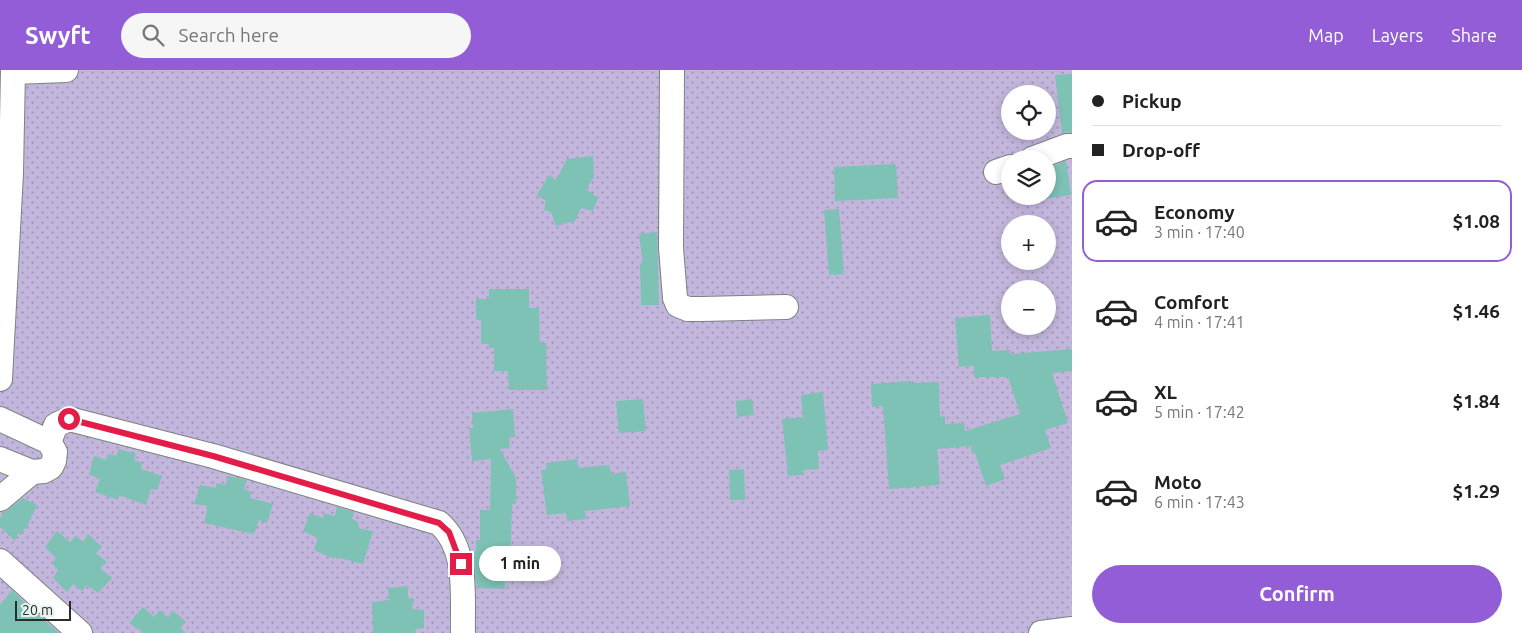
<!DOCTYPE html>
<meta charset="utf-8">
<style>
body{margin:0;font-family:Ubuntu,sans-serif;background:#f6f6f6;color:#222;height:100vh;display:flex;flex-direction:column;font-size:19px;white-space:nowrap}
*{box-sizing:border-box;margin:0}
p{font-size:16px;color:#767676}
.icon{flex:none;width:28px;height:28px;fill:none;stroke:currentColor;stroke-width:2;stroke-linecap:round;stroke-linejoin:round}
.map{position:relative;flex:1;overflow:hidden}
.panel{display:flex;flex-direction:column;background:#fff;width:450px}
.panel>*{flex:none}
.guide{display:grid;align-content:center;height:110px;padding:0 20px;background:#fff}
.tools{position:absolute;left:1001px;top:15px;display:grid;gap:10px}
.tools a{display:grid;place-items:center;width:55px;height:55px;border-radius:50%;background:#fff;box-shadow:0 2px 8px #0003;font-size:25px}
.scale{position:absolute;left:15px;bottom:12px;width:56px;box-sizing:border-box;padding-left:5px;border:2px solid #292d2c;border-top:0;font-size:14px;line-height:18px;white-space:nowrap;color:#292d2c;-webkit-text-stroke:4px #e8f3f0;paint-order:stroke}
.end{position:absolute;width:22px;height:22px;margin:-11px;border:6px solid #e11d48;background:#fff;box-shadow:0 0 0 2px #fff}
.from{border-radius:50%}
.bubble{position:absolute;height:35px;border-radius:18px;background:#fff;box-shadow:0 2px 8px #0003;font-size:16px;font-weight:600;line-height:35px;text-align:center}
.guide b{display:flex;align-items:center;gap:18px;height:48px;font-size:19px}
.guide b+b{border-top:1px solid #e0e0e0}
.guide i{width:12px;height:12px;background:#222}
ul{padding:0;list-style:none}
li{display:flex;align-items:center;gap:15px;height:82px;margin:0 10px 8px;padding:0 10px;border:2px solid transparent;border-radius:15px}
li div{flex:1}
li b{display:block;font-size:19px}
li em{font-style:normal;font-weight:600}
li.selected{border-color:#925dd6}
li>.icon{width:45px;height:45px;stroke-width:1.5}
.cta{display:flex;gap:10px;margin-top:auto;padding:10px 20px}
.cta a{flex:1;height:58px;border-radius:30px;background:#925dd6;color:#fff;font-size:20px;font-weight:600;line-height:58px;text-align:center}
header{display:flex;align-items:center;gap:30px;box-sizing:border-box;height:70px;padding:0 25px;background:#925dd6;color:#fff}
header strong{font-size:24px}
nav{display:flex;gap:28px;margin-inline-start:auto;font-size:18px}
.search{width:350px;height:45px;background:#f6f6f6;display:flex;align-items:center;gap:12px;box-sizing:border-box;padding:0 18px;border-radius:28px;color:#767676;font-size:19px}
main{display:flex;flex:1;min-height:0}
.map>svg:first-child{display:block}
</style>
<header>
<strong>Swyft</strong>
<div class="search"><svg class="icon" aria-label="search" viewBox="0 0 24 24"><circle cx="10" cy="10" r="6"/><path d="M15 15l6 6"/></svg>Search here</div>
<nav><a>Map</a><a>Layers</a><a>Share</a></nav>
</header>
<main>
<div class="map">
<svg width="1072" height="563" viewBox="0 0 1072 563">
<defs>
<pattern id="garden-dots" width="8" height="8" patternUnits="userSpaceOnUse" patternTransform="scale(1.25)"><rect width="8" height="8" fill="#c3b6dc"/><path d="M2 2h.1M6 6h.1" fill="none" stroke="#9e94b3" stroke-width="1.8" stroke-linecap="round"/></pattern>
</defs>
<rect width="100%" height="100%" fill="#e8f3f0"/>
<!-- garden -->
<path fill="url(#garden-dots)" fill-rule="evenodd" d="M0,0h1072v563h-1072zM1010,24h38v37h-38zM1010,89h38v37h-38zM1010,154h38v37h-38zM1010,219h38v37h-38z"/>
<!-- building -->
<g fill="#7ec2b5">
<polygon points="1072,4 1072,62 1062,63 1055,5"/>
<polygon points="593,86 594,107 586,119 598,128 593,141 581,138 575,151 556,156 551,142 544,140 546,131 537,125 549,105 556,110 567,89"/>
<polygon points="1066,91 1071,125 1048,128 1048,98"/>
<polygon points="896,94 898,128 835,131 834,97"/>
<polygon points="839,139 844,204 829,205 824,140"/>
<polygon points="657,162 659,235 641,235 640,194 643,194 639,164"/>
<polygon points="489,219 529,219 529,238 539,238 540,273 546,273 547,320 509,320 508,301 494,301 494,278 489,278 489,274 481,274 481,250 476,250 476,229 489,229"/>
<polygon points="990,245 992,281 1010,280 1010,284 1072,279 1072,301 1052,303 1068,353 1045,360 1051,378 1000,395 1005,409 986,416 975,383 972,384 971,376 937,379 940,415 889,419 883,336 872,337 871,314 911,311 911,313 939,312 940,347 945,346 945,354 964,353 965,361 1020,344 1008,307 974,307 974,296 959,297 955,248"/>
<polygon points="823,322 828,380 818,381 819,399 803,400 804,405 788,406 782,349 803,347 801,325"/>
<polygon points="643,329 646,361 619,363 616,331"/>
<polygon points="752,329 754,345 737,347 736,331"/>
<polygon points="513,339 515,367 509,368 510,378 500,379 516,408 516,434 512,434 510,500 505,500 505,519 477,518 471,481 476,481 476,470 480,470 480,440 490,440 491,389 472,391 469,358 473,358 472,343"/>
<polygon points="119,379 136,384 134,390 142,393 141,399 162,406 157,420 151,419 146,435 119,425 118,430 95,422 100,408 89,405 94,386 106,390 108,384 116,386"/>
<polygon points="577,389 578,398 609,395 611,404 626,402 630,436 585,441 586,449 567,451 566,443 547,445 541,400 546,400 546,393"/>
<polygon points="744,399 745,430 730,430 729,400"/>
<polygon points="229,406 247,410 244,419 251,422 250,428 273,434 267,453 259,450 254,464 204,453 208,436 194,434 200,415 216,418 216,413 225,415"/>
<polygon points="23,428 37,435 26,459 25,458 21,465 18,463 15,471 0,457 0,449 3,442 5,442"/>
<polygon points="337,437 354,442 352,449 359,453 358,458 373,461 363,494 335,487 334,489 314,480 318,468 303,461 310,443 323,448 324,443 335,446"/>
<polygon points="57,461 70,472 76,466 83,472 88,464 102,477 96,483 107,492 100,498 112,508 98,523 87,515 82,521 73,514 67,522 53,508 58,500 52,494 56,488 45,477"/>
<polygon points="408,516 408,529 414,528 412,539 424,540 424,558 416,559 415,563 373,563 372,532 389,530 388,518"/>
<polygon points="12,520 26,534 59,563 0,563 0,535"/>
<polygon points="143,537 154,547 160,540 168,548 172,540 186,552 180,558 186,563 141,563 142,562 129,553"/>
</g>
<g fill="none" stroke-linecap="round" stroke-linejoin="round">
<defs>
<g id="minor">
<polyline points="672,0 671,178 675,228 678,235 688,239 702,239 786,237"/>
<polyline points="13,2 66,0"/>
<polyline points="1032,89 1067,76 1072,76"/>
<polyline points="996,102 1010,97"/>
<polyline points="0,309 11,103 13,0"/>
<polyline points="0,349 49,372 55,382 54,391 51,397 44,401 32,402 0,389"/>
<path d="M49,372l7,-17 13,-6 144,37 226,67c30,26 23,74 24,110"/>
<polyline points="0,429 32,402"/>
<polyline points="0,491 80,563"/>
<polyline points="1041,563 1072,559"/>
</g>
</defs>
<!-- minor casing -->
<use href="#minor" stroke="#7a8381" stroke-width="26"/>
<!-- minor -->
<use href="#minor" stroke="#fff" stroke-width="24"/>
</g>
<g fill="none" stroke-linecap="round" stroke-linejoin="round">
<!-- route -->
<polyline stroke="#e11d48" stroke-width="6" points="69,349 213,386 439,453 449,462 461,494"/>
</g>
</svg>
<div class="tools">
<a><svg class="icon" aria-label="locate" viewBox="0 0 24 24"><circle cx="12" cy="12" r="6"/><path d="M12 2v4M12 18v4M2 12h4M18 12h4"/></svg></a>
<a><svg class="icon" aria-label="layers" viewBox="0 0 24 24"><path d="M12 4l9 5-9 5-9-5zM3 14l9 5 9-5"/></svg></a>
<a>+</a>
<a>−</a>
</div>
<div class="scale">20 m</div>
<i class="end from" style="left:69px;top:349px"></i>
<i class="end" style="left:461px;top:494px"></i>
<div class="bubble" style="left:479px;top:476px;width:82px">1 min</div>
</div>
<section class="panel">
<div class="guide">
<b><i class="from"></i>Pickup</b>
<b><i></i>Drop-off</b>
</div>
<ul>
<li class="selected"><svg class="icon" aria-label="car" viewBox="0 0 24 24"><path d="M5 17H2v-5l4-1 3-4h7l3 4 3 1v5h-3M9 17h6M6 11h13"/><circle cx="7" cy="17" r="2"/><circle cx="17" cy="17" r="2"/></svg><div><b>Economy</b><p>3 min · 17:40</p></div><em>$1.08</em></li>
<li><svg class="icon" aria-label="car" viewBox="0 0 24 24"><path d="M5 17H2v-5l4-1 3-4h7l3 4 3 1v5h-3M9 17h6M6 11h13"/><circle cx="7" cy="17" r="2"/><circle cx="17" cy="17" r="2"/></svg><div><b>Comfort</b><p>4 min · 17:41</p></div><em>$1.46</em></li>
<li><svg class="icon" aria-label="car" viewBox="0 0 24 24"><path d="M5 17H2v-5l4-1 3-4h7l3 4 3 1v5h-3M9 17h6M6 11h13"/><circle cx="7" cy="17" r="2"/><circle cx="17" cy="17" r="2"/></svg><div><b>XL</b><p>5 min · 17:42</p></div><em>$1.84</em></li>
<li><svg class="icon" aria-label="car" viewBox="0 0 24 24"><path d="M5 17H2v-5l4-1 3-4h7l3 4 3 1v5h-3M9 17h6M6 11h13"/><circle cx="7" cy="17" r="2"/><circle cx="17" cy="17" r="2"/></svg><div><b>Moto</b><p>6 min · 17:43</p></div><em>$1.29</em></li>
</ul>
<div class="cta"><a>Confirm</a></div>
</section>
</main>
